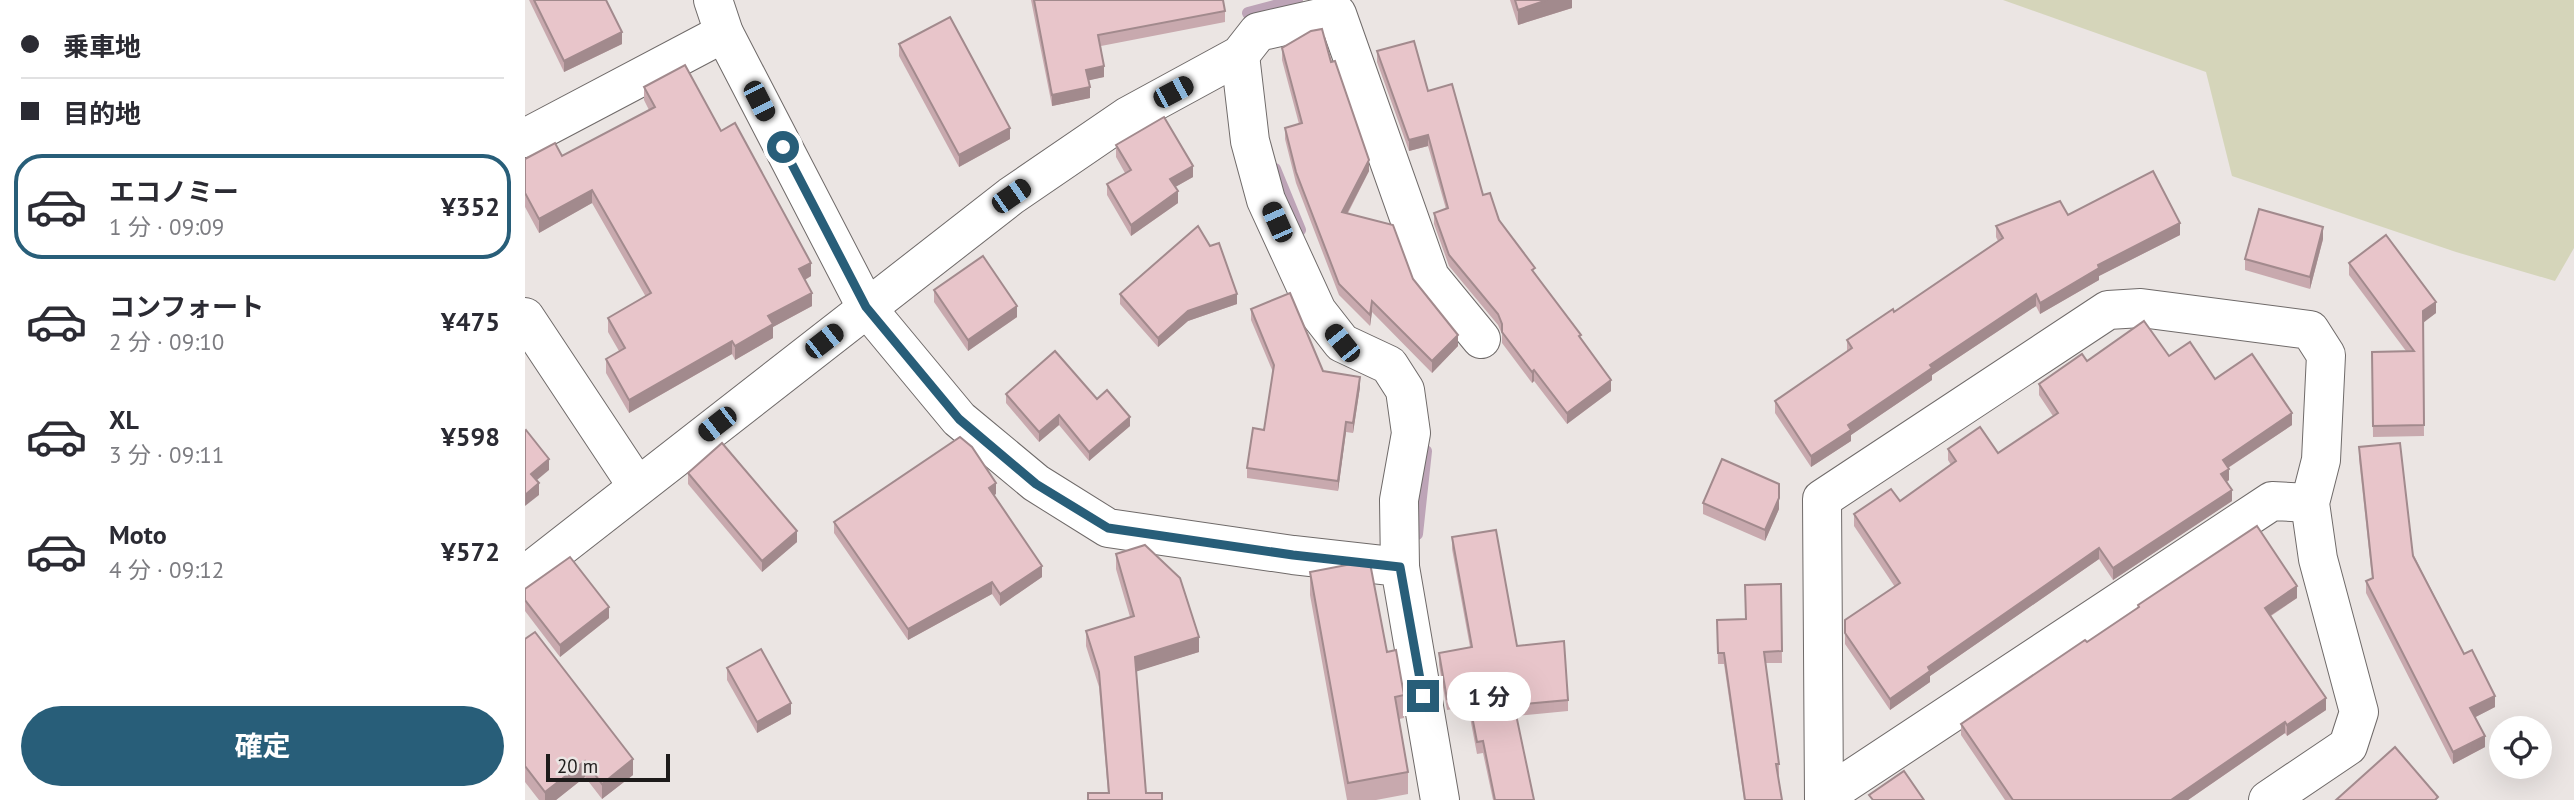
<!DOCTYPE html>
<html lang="ja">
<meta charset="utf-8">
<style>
body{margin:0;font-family:"PT Sans","Noto Sans JP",sans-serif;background:#f7f7f7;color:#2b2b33;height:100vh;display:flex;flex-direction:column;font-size:26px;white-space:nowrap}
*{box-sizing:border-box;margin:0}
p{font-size:23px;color:#7c7c81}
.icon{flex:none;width:38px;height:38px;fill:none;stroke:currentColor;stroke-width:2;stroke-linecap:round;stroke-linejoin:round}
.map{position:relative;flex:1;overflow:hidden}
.details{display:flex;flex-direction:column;background:#fff;width:525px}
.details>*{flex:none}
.banner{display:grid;align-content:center;height:154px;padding:0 21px;background:#fff}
.fabs{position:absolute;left:1964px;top:716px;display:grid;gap:14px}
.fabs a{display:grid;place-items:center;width:63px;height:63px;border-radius:50%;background:#fff;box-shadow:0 7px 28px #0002;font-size:35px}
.scale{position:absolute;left:21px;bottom:18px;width:124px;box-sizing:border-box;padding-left:7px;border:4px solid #1d1b1a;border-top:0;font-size:19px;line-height:24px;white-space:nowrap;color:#1d1b1a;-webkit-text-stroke:5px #ebe5e3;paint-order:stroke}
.end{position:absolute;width:32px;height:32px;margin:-16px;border:9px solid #285e79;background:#fff;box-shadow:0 0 0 4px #fff}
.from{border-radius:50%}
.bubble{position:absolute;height:49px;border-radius:24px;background:#fff;box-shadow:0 7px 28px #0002;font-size:23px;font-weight:700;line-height:49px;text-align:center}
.car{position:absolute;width:21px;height:42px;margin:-21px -10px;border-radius:9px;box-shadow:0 0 5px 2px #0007;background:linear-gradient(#222 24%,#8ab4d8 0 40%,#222 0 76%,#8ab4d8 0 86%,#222 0)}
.banner b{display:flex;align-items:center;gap:24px;height:66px;font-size:26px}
.banner b+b{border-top:2px solid #e1e1e2}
.banner i{width:18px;height:18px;background:#2b2b33}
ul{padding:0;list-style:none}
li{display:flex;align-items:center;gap:21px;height:105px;margin:0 14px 10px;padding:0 7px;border:4px solid transparent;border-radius:28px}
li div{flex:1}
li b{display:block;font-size:26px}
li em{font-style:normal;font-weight:700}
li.selected{border-color:#285e79}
li>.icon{width:63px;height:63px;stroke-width:1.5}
.cta{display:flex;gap:14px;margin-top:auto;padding:14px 21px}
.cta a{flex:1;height:80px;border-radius:42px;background:#285e79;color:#fff;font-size:28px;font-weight:700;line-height:80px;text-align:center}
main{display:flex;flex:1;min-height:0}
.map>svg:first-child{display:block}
</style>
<main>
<section class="details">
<div class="banner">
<b><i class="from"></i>乗車地</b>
<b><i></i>目的地</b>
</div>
<ul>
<li class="selected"><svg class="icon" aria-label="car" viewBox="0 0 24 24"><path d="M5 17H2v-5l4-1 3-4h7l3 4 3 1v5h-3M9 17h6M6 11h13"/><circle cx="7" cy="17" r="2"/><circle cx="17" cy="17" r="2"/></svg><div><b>エコノミー</b><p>1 分 · 09:09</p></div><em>¥352</em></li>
<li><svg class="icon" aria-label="car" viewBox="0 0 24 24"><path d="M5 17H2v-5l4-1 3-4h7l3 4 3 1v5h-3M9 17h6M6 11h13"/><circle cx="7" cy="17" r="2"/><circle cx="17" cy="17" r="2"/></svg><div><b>コンフォート</b><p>2 分 · 09:10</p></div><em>¥475</em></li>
<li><svg class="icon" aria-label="car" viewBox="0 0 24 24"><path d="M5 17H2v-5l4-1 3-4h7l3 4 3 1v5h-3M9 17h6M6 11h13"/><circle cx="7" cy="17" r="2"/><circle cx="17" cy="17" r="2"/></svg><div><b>XL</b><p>3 分 · 09:11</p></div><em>¥598</em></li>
<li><svg class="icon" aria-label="car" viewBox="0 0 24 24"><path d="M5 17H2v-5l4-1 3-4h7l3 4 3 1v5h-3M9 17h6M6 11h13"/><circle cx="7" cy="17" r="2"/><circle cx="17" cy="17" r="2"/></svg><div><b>Moto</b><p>4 分 · 09:12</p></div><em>¥572</em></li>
</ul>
<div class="cta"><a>確定</a></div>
</section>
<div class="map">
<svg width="2049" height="800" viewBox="0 0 2049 800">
<rect width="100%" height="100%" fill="#ebe5e3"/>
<!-- green -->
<polygon fill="#d5d5ba" points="1478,0 2049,0 2049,248 2030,281 1931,252 1707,176 1681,72"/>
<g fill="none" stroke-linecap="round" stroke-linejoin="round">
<!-- stream -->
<g stroke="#bda4b7" stroke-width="12">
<polyline points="723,13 772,0"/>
<polyline points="750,169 775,230"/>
<polyline points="892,534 901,451"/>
</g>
<defs>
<g id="minor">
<polyline points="188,0 199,33 341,307 434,419 511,483 583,528 768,555 875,567 915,800"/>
<polyline points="715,55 725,141 741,200 792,311 817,343 864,365 880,390 886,433 874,500 875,567"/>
<polyline points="0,138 199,33"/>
<polyline points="0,317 112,486"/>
<polyline points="0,575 486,196 603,116 715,55 733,32 812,14 905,277 956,339"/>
<polyline points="1299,797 1747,501 1785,503"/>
<polyline points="1299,800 1297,499 1583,310 1616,308 1785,330 1801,355 1796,460 1785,503 1793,559 1834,712 1823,746 1743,800"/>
</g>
</defs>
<!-- minor casing -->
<use href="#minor" stroke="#6f6a69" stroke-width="40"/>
<!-- minor -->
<use href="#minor" stroke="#fff" stroke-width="38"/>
</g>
<!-- wall -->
<g fill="#c8a9ae">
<polygon points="4,0 81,0 97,44 39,72"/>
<polygon points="506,0 698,0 700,11 700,22 576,46 579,77 564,80 565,98 527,106"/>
<polygon points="985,0 1047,0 1047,8 993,25"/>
<polygon points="374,44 485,139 434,167 374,56"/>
<polygon points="757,48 806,62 844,171 823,213 888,279 933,346 907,373 847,312 845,326 814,295 771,183 760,139 760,128 774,124 757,60"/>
<polygon points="852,51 903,91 958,195 1010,273 1056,340 1086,391 1042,424 1009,381 1007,383 977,343 977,334 973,325 924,266 909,224 909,213 921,209 903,146 884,151 852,62"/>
<polygon points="119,87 196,131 286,276 280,280 287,306 248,327 248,338 210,360 207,354 104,413 81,373 81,359 94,351 83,332 83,318 121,297 67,203 14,233 0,207 0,159 37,156 124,110 119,100"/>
<polygon points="591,145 668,177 650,187 653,203 606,236 582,195 582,184 600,173 591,157"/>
<polygon points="1543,215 1655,235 1574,276 1574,280 1515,314 1511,306 1407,375 1407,380 1326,435 1326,441 1286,467 1250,413 1250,401 1322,352 1322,340 1369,312 1473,241 1471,237 1471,226"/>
<polygon points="1798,239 1785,289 1720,270 1720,259"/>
<polygon points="1824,263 1911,313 1898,322 1899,436 1848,437 1847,352 1881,351 1824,275"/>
<polygon points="409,290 492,317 443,351 409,302"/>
<polygon points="595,294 712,304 663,321 633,347 595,304"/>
<polygon points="726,309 798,371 835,387 828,433 821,432 813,491 722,478 722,468 739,430 748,372 726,320"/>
<polygon points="1644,356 1690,379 1767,425 1703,468 1704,480 1702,482 1707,501 1588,580 1574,559 1405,676 1405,682 1365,710 1320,644 1320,620 1370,587 1329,526 1329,514 1375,501 1426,465 1423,460 1423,449 1473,453 1528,416 1514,395 1514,384 1562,361"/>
<polygon points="481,394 572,399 605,426 564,461 534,425 514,442 481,403"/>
<polygon points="1834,447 1939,654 1970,707 1950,717 1960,747 1928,764 1841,593 1841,581 1847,578 1834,459"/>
<polygon points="163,473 272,542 237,572 163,484"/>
<polygon points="471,494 469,495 517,577 475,606 467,594 383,640 309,533 309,522"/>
<polygon points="1178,503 1254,509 1240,541 1178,514"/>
<polygon points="927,537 992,646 1043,700 1043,711 991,716 1009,800 968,800 958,753 952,754 943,707 922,710 914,665 914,653 945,647 927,549"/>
<polygon points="591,554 674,652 611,671 621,793 583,793 574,687 561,646 561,631 605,617 591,569"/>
<polygon points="785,572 862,652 879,695 879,718 874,719 883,772 883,794 851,800 822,800 785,595"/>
<polygon points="1256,584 1257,663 1240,663 1254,764 1254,775 1253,775 1257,800 1219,800 1199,664 1193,664 1192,620 1220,619"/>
<polygon points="0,589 84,618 35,657 0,611"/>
<polygon points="1772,598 1746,616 1801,710 1762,736 1760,733 1663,800 1480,800 1436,735 1436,724 1613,608 1613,605"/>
<polygon points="0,639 108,775 77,799 60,777 31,800 14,800 0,782"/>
<polygon points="202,668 266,714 232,733 202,680"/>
</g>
<!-- shaded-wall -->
<g fill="#a28a8d">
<polygon points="1022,0 1047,0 1047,8 993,25 993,10"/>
<polygon points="97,32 97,44 39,72 39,61"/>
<polygon points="579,66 579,77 561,81 561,70"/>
<polygon points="565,87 565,98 527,106 527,95"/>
<polygon points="485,128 485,139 434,167 434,155"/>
<polygon points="903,135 903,146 884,151 884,140"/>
<polygon points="844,160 844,171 817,223 817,212"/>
<polygon points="668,166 668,177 645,190 645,179"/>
<polygon points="67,190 67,203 14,233 14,219"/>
<polygon points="653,191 653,203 606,236 606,225"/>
<polygon points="1655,223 1655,235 1574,276 1574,280 1515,314 1515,303 1573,265"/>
<polygon points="1798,227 1798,239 1785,289 1785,277"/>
<polygon points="286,263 286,276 274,283 274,269"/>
<polygon points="287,293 287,306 248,327 248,338 210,360 210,346 243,316"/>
<polygon points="712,294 712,304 663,321 633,347 633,338 663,311"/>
<polygon points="1511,294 1511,306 1407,375 1407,380 1326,435 1326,441 1286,467 1286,456 1323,425 1405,365"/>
<polygon points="847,301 847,312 845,326 845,315"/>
<polygon points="1911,302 1911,313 1898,323 1898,311"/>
<polygon points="492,306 492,317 443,351 443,340"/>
<polygon points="933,335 933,346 907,373 907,361"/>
<polygon points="207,341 207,354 104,413 104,400"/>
<polygon points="1009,370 1009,381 1007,383 1007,372"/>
<polygon points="835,377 835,387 828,433 828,423"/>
<polygon points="1086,380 1086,391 1042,424 1042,413"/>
<polygon points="1767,413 1767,425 1698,471 1698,460"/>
<polygon points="534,415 534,425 514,442 514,432"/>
<polygon points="605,417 605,426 564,461 564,452"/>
<polygon points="821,422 821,432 813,491 813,481"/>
<polygon points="24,459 24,470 6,485 6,474"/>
<polygon points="1704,469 1704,480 1696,485 1696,474"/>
<polygon points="14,483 14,495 0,506 0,495"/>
<polygon points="471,483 471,494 464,499 464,488"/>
<polygon points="1707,490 1707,501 1588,580 1588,568"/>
<polygon points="1254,498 1254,509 1240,541 1240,530"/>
<polygon points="272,531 272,542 237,572 237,561"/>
<polygon points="1574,548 1574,559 1405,676 1405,682 1365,710 1365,699 1403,667"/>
<polygon points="517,566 517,577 475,606 475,594"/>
<polygon points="467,582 467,594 383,640 383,629"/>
<polygon points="1772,586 1772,598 1740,619 1740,608"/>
<polygon points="84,607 84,618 35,657 35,645"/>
<polygon points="674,637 674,652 610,672 610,657"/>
<polygon points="1970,696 1970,707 1945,720 1945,708"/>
<polygon points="1801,698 1801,710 1762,736 1762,725"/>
<polygon points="266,703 266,714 232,733 232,722"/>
<polygon points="1760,722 1760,733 1663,800 1646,800"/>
<polygon points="1960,736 1960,747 1928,764 1928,752"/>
<polygon points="108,759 108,775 77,799 77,784"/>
<polygon points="60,761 60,777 31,800 20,800 20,792"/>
</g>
<!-- building -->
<g fill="#e8c5ca" stroke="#a28a8d" stroke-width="2">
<polygon points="9,0 81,0 97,32 39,61"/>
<polygon points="509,0 698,0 700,11 573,35 579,66 561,70 565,87 527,95"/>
<polygon points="990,0 1022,0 993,10"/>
<polygon points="425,17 485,128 434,155 374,44"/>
<polygon points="797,29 806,62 810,61 844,160 817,212 868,225 888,279 933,335 907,361 847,301 845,315 814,284 771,172 760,128 777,123 757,48 786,31"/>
<polygon points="889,41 903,91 927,84 958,195 965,193 974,220 1010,268 1007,270 1056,335 1054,336 1086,380 1042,413 1009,370 1007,372 977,332 977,324 973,314 924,255 909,213 923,208 903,135 884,140 852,51"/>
<polygon points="160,65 196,131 210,123 286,263 274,269 287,293 243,316 248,324 210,346 207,341 104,400 81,359 100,348 83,318 126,293 67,190 14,219 0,193 0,159 30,143 37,156 130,107 119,87"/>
<polygon points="639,117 668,166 645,179 653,191 606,225 582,184 606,170 591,145"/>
<polygon points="1628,171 1655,223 1573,265 1574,268 1515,303 1511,294 1405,365 1407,368 1323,425 1326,430 1286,456 1250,401 1327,348 1322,340 1368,309 1369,312 1478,238 1471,226 1535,201 1543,215"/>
<polygon points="1734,209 1798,227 1785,277 1720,259"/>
<polygon points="673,226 685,246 694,243 712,294 663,311 633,338 595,294"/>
<polygon points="1861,235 1911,302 1898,311 1899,425 1848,426 1847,352 1889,351 1824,263"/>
<polygon points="458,256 492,306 443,340 409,290"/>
<polygon points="765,293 798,371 835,377 828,423 821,422 813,481 722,468 728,428 739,430 749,365 726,309"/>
<polygon points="1619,321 1644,356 1665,342 1690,379 1727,354 1767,413 1698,460 1704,469 1696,474 1707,490 1588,568 1574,548 1403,667 1405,671 1365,699 1320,633 1320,620 1375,583 1329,514 1366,489 1375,501 1431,461 1423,449 1455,427 1473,453 1533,413 1514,384 1557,354 1562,361"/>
<polygon points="530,351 572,399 582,390 605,417 564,452 534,415 514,432 481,394"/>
<polygon points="1,430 24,459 6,474 14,483 0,495 0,431"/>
<polygon points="435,437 447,447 471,483 464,488 517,566 475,594 467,582 383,629 309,522"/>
<polygon points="197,443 272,531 237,561 163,473"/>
<polygon points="1875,443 1888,556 1939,654 1947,650 1970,696 1945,708 1960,736 1928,752 1841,581 1848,578 1834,447"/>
<polygon points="1197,459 1254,484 1254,498 1240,530 1178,503"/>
<polygon points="1732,526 1772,586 1740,608 1801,698 1762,725 1760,722 1646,800 1488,800 1436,724 1560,640 1562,642 1614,607 1613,605"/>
<polygon points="971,530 992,646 1039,641 1043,700 989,705 1009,800 970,800 958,741 952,742 943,695 922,699 914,653 947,647 927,537"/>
<polygon points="620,545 655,578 674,637 610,657 621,793 637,793 637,800 563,800 563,793 584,793 574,672 561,631 609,616 591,554"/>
<polygon points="45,557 84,607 35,645 0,600 0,589"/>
<polygon points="837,562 845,563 862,652 871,650 879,695 870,697 883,772 823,783 785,572"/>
<polygon points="1256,584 1257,651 1239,652 1254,764 1251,764 1257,800 1220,800 1199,653 1193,653 1192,620 1221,619 1220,585"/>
<polygon points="10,632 108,759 77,784 60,761 20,792 0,766 0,639"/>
<polygon points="236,649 266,703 232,722 202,668"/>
<polygon points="1870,747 1913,797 1910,800 1811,800"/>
<polygon points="1379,771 1399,800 1348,800 1344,795"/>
</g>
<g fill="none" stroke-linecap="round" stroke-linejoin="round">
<!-- route -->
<polyline stroke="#285e79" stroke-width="9" points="258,147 341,307 434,419 511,484 583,528 768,555 875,567 898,696"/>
</g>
</svg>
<div class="fabs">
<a><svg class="icon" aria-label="locate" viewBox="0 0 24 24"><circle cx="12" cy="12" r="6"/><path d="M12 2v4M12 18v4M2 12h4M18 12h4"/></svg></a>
</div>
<div class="scale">20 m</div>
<i class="end from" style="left:258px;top:147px"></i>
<i class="end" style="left:898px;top:696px"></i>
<div class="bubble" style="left:922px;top:672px;width:84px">1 分</div>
<i class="car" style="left:648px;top:92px;rotate:62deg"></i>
<i class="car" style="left:234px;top:101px;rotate:153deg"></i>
<i class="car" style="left:486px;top:196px;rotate:55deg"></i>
<i class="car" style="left:752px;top:222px;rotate:336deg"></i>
<i class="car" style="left:299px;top:341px;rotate:52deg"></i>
<i class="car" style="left:817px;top:343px;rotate:321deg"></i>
<i class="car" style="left:192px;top:424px;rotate:232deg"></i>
</div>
</main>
